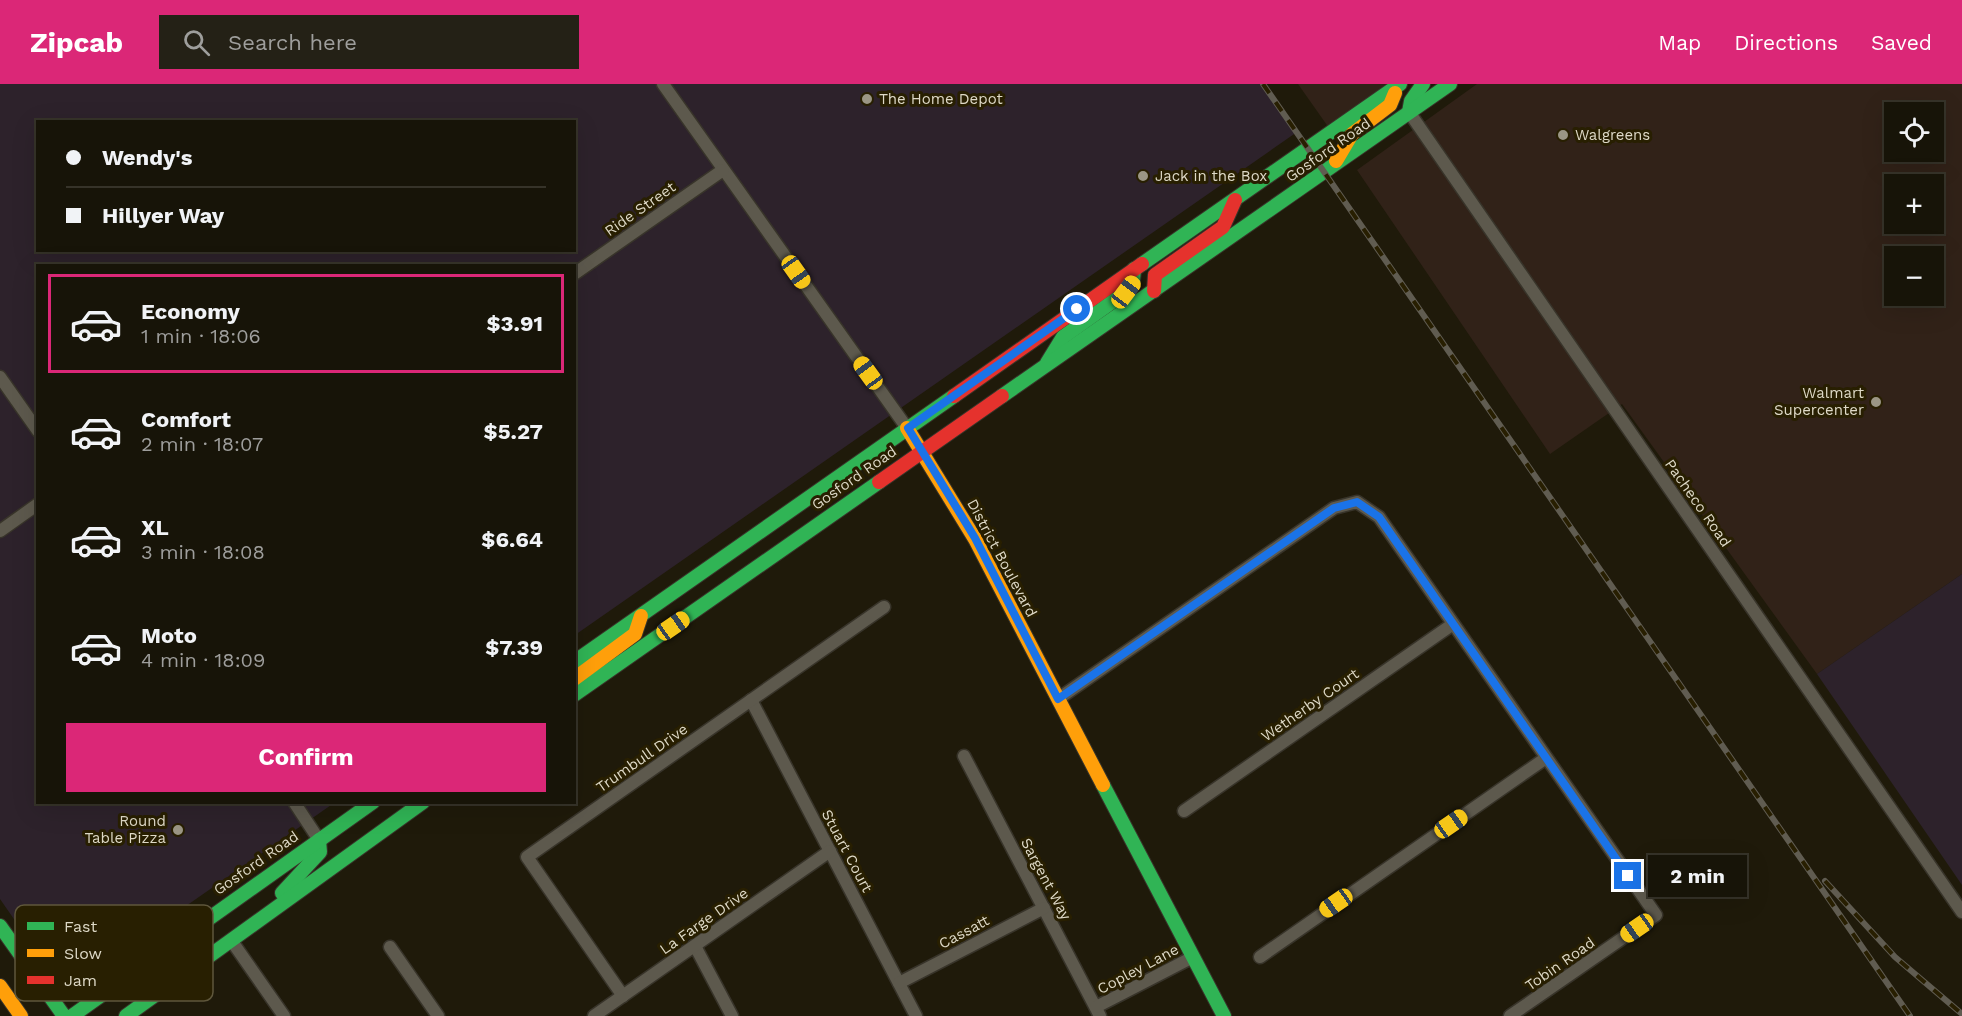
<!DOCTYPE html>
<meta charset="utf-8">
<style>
body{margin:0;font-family:"Work Sans",sans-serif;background:#242116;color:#f1f3f6;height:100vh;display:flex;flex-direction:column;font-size:22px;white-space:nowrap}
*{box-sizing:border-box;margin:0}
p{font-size:20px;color:#9e9e9c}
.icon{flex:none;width:33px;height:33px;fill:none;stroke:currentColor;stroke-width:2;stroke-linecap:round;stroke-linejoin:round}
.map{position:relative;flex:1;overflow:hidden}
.sheet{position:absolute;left:36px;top:180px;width:540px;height:540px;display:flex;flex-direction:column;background:#171408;border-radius:0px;box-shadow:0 6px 24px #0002,0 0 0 2px #363329}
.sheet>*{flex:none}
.hud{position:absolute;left:36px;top:36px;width:540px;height:132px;border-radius:0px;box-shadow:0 6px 24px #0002,0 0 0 2px #363329;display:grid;align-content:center;height:132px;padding:0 30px;background:#171408}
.buttons{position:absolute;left:1884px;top:18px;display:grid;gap:12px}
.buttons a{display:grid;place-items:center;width:60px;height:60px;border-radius:0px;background:#171408;box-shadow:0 6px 24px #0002,0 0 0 2px #363329;font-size:30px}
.end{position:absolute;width:27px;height:27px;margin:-14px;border:8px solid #1a73e8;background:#fff;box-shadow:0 0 0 3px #fff}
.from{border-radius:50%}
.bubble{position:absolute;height:42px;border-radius:0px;background:#171408;box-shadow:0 6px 24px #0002,0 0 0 2px #363329;font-size:20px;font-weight:700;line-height:42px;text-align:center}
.car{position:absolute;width:18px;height:36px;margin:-18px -9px;border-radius:8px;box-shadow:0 0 4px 2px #0007;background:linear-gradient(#f5c518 24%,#345 0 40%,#f5c518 0 76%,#345 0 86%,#f5c518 0)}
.hud b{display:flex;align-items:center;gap:21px;height:57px;font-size:22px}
.hud b+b{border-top:2px solid #363329}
.hud i{width:15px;height:15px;background:#f1f3f6}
ul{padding:10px 0 0;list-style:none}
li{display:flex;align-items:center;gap:18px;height:99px;margin:0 12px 9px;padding:0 18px;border:3px solid transparent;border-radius:0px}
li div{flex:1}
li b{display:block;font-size:22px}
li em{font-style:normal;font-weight:700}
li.current{border-color:#db2777}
li>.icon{width:54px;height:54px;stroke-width:1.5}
.cta{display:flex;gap:12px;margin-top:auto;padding:12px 30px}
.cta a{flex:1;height:69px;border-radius:0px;background:#db2777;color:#fff;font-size:24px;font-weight:700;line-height:69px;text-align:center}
header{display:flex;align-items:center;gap:36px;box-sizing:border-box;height:84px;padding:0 30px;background:#db2777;color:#fff}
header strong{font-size:28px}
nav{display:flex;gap:33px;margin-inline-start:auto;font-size:21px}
.search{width:420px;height:54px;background:#242116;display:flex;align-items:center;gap:15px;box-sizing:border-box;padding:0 21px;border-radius:0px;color:#9e9e9c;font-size:22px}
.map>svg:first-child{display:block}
</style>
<header>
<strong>Zipcab</strong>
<div class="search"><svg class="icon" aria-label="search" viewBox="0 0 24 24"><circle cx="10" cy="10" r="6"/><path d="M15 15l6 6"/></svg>Search here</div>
<nav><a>Map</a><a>Directions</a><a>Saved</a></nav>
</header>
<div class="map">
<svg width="1962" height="932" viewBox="0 0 1962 932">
<rect width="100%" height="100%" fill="#1f1a0a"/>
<!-- commercial -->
<g fill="#312218" fill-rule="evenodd">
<polygon points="1298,0 1386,0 1329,44"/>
<path d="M1477,0h485v490l-145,100 -195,-270 -72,50 -193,-284zM1894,28h40v40h-40zM1894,100h40v40h-40zM1894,172h40v40h-40z"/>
</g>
<!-- industrial -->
<g fill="#2d222b" fill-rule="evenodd">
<path d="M0,0h1264l33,48 -722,503 -1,-369h-536v536l296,1 -263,183 -12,-2 -59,-85zM38,38h536v128h-536z"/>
<polygon points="1962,490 1962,801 1817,590"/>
</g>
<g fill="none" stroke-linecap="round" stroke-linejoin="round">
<defs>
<g id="street">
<polyline points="663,0 907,344"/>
<polyline points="1409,28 1962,828"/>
<polyline points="574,190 723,86"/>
<polyline points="0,293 38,347"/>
<polyline points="0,447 38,420"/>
<polyline points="1058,615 1334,424 1357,418 1379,433 1656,831 1510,932"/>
<polyline points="751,616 916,932"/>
<polyline points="964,672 1100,932"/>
<polyline points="294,718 319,756"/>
<polyline points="1184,727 1453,540"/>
<polyline points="231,856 284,932"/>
<polyline points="695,862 732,932"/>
<polyline points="390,863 438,932"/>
<polyline points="1260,873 1546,674"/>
<polyline points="899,899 1044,824"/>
<polyline points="623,912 527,773 884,523"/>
<polyline points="1096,923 1193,873"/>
<polyline points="594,932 830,767"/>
</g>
<g id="fast">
<polyline points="1409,28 1411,17 1423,0"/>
<polyline points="1142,180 1400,0"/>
<polyline points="1047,279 1063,253 1126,208 1133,198 1134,185"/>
<polyline points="1002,312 1450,0"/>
<polyline points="574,578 954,312"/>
<polyline points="574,611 879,398"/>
<polyline points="1103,701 1224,932"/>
<polyline points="282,809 320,768 319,756"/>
<polyline points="0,842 64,932"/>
<polyline points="72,932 373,718"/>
<polyline points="126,932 423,718"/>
</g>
<g id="slow">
<polyline points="1336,77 1352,50 1390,21 1395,9"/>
<polyline points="907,344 975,455 1103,701"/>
<polyline points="574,595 635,550 641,532"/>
<polyline points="0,902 21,932"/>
</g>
<g id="jam">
<polyline points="1154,207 1155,191 1223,143 1235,116"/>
<polyline points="954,312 1142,180"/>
<polyline points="879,398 1002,312"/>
</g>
</defs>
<!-- street casing -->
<use href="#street" stroke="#38342a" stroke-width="15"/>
<!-- fast casing -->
<use href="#fast" stroke="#38342a" stroke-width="16"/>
<!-- slow casing -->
<use href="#slow" stroke="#38342a" stroke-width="16"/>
<!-- jam casing -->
<use href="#jam" stroke="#38342a" stroke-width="16"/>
<!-- street -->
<use href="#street" stroke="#5d594d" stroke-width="12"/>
<!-- fast -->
<use href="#fast" stroke="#30b455" stroke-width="14"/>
<!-- slow -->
<use href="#slow" stroke="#ff9f0a" stroke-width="14"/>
<!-- jam -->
<use href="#jam" stroke="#e5322d" stroke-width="14"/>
<defs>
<g id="rail">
<polyline points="1263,0 1910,932"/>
<polyline points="1825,797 1895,873 1962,930"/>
</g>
</defs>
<!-- rail casing -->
<use href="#rail" stroke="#605c51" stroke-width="6"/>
<!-- rail -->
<use href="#rail" stroke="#281f01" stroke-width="4" stroke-dasharray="11" stroke-linecap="butt"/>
</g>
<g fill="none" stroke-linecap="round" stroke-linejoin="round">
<!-- route -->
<polyline stroke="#1a73e8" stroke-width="8" points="1077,225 908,344 975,454 1058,615 1334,424 1357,418 1379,433 1628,792"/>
</g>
<!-- markers -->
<g fill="#9b9685" stroke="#281f01" stroke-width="2">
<circle cx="867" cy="15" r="6"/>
<circle cx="1563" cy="51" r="6"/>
<circle cx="1143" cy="92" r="6"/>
<circle cx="1876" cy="318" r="6"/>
<circle cx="178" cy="746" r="6"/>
</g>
<g text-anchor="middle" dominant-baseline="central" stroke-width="6" stroke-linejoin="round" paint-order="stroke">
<!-- poi labels -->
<g font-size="15" fill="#ded9c7" stroke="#281f01" text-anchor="start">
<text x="879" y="15">The Home Depot</text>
<text x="1575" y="51">Walgreens</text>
<text x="1155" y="92">Jack in the Box</text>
<text x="1864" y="309" text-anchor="end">Walmart<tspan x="1864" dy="17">Supercenter</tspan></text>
<text x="166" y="737" text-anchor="end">Round<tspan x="166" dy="17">Table Pizza</tspan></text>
</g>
<!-- street labels -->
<g font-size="15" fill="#ded9c7" stroke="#281f01">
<text transform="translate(1328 66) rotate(-35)">Gosford Road</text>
<text transform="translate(640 125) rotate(-35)">Ride Street</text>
<text transform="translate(854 394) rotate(-35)">Gosford Road</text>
<text transform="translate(1698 419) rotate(55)">Pacheco Road</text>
<text transform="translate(1002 474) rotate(62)">District Boulevard</text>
<text transform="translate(1310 621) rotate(-35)">Wetherby Court</text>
<text transform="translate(642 674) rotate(-35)">Trumbull Drive</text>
<text transform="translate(847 767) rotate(62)">Stuart Court</text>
<text transform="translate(256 779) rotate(-35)">Gosford Road</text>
<text transform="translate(1046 795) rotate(62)">Sargent Way</text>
<text transform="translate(704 837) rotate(-35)">La Farge Drive</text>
<text transform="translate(964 848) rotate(-28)">Cassatt</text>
<text transform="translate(1560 880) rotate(-35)">Tobin Road</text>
<text transform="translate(1138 885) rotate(-28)">Copley Lane</text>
</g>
</g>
<!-- legend -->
<rect x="15" y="821" width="198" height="96" rx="9" fill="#281f01" stroke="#5f573c" stroke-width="1.5"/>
<rect x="27" y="838" width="27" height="8" fill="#30b455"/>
<rect x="27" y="865" width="27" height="8" fill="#ff9f0a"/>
<rect x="27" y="892" width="27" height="8" fill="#e5322d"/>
<g font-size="16" fill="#ded9c7">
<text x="64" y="848">Fast</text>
<text x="64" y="875">Slow</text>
<text x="64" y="902">Jam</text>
</g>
</svg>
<div class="buttons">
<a><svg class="icon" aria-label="locate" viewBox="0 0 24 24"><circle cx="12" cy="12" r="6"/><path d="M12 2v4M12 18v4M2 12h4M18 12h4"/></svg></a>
<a>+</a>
<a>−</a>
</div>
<i class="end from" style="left:1077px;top:225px"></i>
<i class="end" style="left:1628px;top:792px"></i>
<div class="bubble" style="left:1648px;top:771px;width:99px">2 min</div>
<i class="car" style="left:796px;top:188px;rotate:145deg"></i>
<i class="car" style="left:1126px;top:208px;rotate:37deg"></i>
<i class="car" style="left:868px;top:289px;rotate:324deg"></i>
<i class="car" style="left:673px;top:542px;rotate:55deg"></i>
<i class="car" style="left:1451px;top:740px;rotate:55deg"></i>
<i class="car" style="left:1336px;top:819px;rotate:235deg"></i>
<i class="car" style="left:1637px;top:844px;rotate:235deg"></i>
<div class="hud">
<b><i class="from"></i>Wendy's</b>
<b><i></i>Hillyer Way</b>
</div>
<section class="sheet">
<ul>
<li class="current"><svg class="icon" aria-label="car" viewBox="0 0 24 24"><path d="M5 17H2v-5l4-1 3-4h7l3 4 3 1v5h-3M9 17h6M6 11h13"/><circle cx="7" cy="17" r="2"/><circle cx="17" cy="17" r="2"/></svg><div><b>Economy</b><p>1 min · 18:06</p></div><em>$3.91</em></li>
<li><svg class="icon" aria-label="car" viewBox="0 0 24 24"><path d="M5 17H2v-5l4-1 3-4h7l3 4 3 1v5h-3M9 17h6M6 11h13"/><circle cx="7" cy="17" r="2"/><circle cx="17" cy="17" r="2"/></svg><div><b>Comfort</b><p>2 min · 18:07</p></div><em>$5.27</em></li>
<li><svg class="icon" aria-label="car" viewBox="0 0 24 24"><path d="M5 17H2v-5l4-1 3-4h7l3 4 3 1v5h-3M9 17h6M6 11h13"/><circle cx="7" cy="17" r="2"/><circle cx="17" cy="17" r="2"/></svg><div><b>XL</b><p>3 min · 18:08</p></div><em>$6.64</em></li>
<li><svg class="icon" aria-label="car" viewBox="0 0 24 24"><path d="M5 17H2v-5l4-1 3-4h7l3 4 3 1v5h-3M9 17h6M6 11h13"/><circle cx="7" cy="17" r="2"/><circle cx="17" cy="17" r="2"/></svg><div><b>Moto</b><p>4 min · 18:09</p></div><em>$7.39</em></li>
</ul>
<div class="cta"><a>Confirm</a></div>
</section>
</div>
